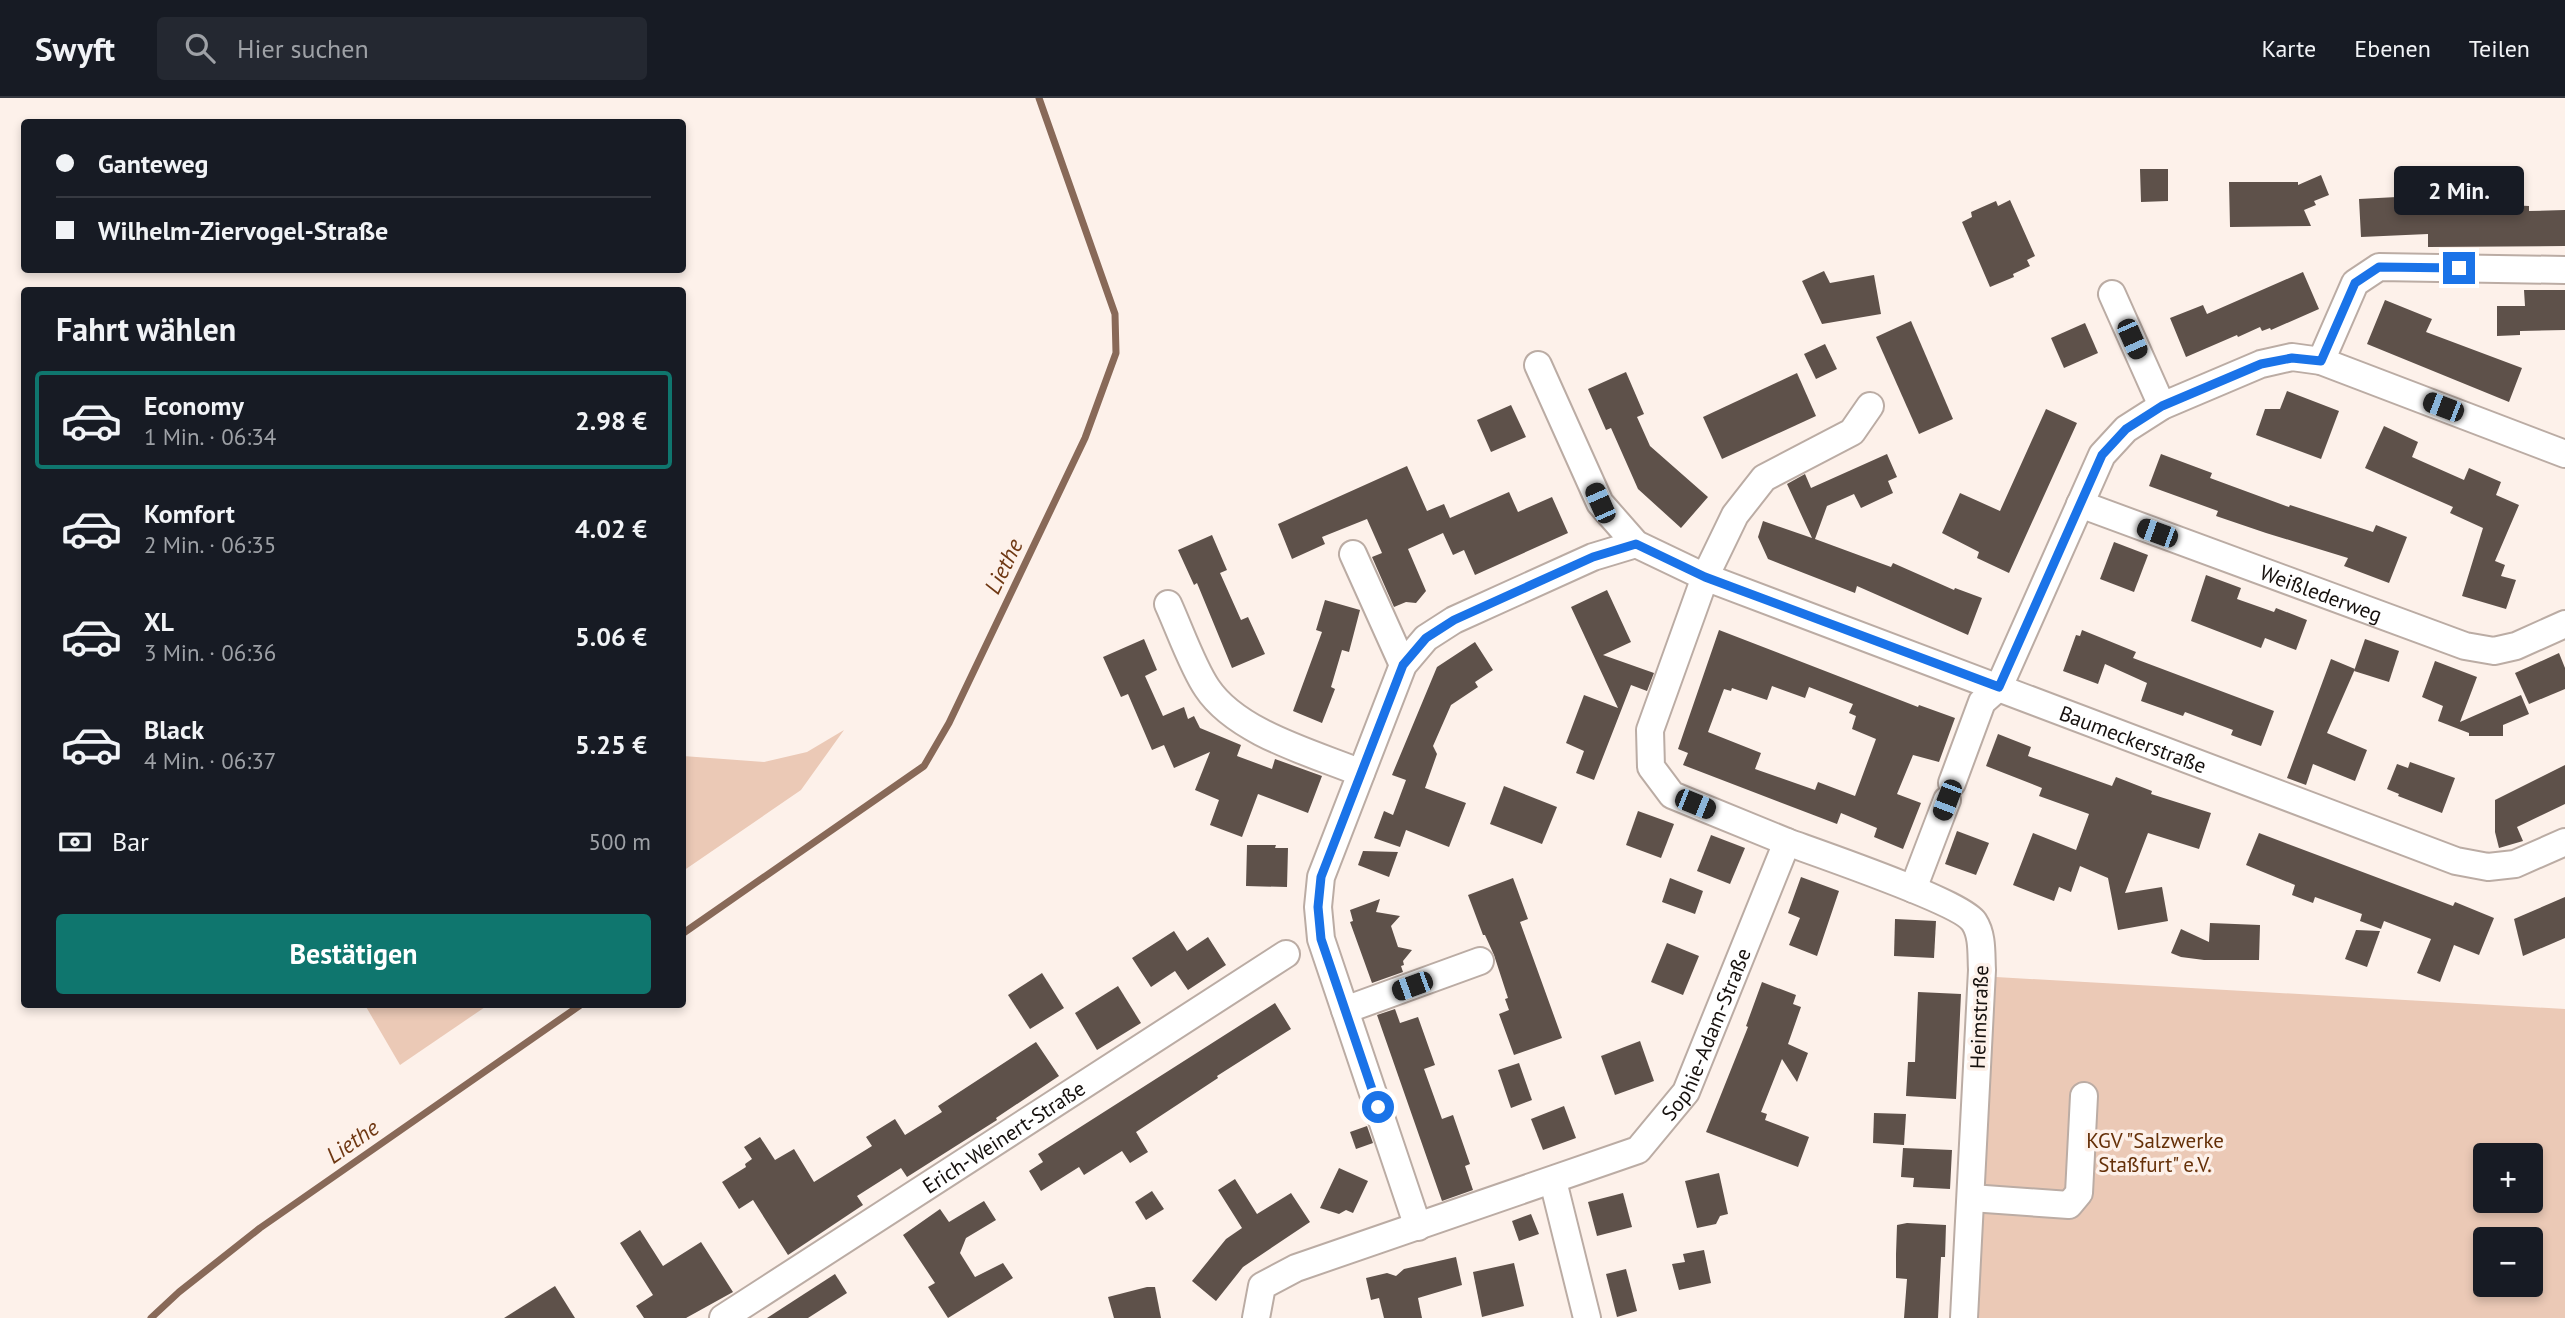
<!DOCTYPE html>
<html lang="de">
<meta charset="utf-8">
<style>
body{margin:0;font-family:"PT Sans",sans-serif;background:#242831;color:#f1f3f6;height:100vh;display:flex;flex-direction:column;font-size:26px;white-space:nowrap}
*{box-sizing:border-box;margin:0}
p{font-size:23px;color:#9ea1a6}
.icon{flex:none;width:38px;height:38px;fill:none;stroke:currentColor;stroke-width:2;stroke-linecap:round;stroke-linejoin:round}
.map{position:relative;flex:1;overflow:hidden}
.sheet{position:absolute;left:21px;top:189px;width:665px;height:721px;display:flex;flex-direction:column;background:#171b24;border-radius:7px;box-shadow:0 4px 10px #0003}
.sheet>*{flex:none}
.banner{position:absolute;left:21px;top:21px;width:665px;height:154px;border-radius:7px;box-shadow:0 4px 10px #0003;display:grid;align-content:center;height:154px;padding:0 35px;background:#171b24}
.buttons{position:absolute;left:2473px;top:1045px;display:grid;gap:14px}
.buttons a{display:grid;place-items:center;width:70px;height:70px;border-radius:7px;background:#171b24;box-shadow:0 4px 10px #0003;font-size:35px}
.end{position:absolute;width:32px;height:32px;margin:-16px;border:9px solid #1a73e8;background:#fff;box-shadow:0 0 0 4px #fff}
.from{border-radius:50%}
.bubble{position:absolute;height:49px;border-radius:7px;background:#171b24;box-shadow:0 4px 10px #0003;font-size:23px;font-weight:700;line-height:49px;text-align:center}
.car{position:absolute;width:21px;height:42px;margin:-21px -10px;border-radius:9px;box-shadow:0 0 5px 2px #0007;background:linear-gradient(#222 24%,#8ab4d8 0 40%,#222 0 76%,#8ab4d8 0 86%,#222 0)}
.banner b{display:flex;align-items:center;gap:24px;height:66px;font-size:26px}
.banner b+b{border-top:2px solid #363941}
.banner i{width:18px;height:18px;background:#f1f3f6}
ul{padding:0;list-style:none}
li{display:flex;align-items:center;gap:21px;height:98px;margin:0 14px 10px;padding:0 21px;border:4px solid transparent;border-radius:7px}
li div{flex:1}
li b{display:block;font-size:26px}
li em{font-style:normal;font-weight:700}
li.active{border-color:#0f766e}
li>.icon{width:63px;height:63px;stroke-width:1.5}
h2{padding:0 35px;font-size:32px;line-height:84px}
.pay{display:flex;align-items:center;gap:18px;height:77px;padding:0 35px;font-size:26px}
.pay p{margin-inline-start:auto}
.primary-button{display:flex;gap:14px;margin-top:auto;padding:14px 35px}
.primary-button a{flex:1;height:80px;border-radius:7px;background:#0f766e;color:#fff;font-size:28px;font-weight:700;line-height:80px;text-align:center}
header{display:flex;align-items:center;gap:42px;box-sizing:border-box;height:98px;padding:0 35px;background:#171b24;border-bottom:2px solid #363941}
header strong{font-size:33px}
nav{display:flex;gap:38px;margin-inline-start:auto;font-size:24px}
.search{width:490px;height:63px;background:#242831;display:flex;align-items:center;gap:18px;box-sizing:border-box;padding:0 24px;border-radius:7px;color:#9ea1a6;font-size:26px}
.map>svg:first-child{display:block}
</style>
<header>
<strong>Swyft</strong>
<div class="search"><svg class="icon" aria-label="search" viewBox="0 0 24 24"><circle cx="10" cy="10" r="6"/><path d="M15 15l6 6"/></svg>Hier suchen</div>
<nav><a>Karte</a><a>Ebenen</a><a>Teilen</a></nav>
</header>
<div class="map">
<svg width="2565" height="1220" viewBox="0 0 2565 1220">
<rect width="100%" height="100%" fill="#fdf1ea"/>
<!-- green -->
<g fill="#ebc9b6" fill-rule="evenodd">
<polygon points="844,632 801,692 683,773 683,658 764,664 807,654"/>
<path d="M1996,879l569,32v309h-589zM2485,1057h45v45h-45zM2485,1141h45v45h-45z"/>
<polygon points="365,907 488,907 400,967"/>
</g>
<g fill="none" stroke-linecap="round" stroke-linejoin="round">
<!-- stream -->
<g stroke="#886958" stroke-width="7">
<polyline points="682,836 924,668 949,625 1085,340 1116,255 1115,216 1039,0"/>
<polyline points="151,1220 179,1194 260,1130 582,906"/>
</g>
</g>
<!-- building -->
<g fill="#5e514a" fill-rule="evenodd">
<polygon points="2140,71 2168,71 2168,103 2141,104"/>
<polygon points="2321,77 2329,97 2314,103 2316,107 2304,112 2311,128 2230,129 2229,84 2298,84 2298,87"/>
<polygon points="2397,99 2397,103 2415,103 2415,107 2484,106 2529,108 2529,113 2565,112 2565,148 2428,149 2428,136 2361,139 2359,101"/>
<polygon points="2010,102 2035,158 2027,162 2030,168 2013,176 2014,179 1990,189 1962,124 1972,119 1971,114 1996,103 1998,108"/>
<polygon points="1824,173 1830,185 1874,177 1881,216 1822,226 1802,183"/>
<polygon points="2303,174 2319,211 2271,232 2270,230 2262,233 2260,229 2238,239 2237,237 2186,259 2170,220 2203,207 2207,216"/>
<polygon points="2524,192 2565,192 2565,232 2520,233 2520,237 2497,238 2497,208 2525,208"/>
<polygon points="2385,202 2432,221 2426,234 2522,270 2509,304 2367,246"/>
<polygon points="1911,223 1953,321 1919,336 1876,239"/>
<polygon points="2085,225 2098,255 2064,270 2051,240"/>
<polygon points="1825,246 1837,271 1816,281 1804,256"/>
<polygon points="1626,274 1644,316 1637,319 1650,348 1708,399 1681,430 1638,391 1611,330 1606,332 1588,291"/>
<polygon points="1797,275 1816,318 1722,361 1703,319"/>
<polygon points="2287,293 2339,313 2321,361 2256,337 2265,311 2280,311"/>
<polygon points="1511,307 1526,339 1491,354 1477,322"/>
<polygon points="2046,311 2077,325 2009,475 1977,460 1979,454 1942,435 1960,395 2000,413"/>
<polygon points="2384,328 2418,344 2412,359 2464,382 2469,370 2501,384 2496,397 2519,407 2495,463 2505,467 2501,478 2516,482 2506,511 2462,498 2483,430 2450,415 2453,409 2365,370"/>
<polygon points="1887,356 1897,379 1888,383 1893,395 1861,410 1854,396 1827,408 1815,441 1891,469 1893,465 1954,492 1955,490 1982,500 1968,537 1857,488 1855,495 1768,461 1758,439 1763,423 1812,440 1787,386 1805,376 1811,390"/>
<polygon points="2161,356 2212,375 2210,380 2289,409 2290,407 2373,434 2376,427 2407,439 2389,485 2344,468 2348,460 2266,435 2216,418 2218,413 2149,388"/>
<polygon points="1407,368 1427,413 1444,406 1450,420 1509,394 1518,414 1552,399 1568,435 1475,477 1464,452 1453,457 1443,435 1408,451 1426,493 1416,505 1406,504 1394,509 1372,459 1382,455 1367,421 1322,439 1325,446 1292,461 1278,426"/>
<polygon points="1212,437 1227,472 1220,475 1241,522 1248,519 1265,556 1232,570 1197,485 1194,487 1178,452"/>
<polygon points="2114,444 2148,457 2134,494 2100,481"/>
<polygon points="2206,477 2241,490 2237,501 2274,514 2276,510 2307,522 2296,552 2265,540 2261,550 2191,523"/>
<polygon points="1607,492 1631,544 1603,557 1654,575 1647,593 1631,587 1594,682 1576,675 1584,653 1566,645 1584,597 1618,610 1571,509"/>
<polygon points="1325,502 1360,512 1349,554 1342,552 1331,589 1335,591 1322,625 1293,613 1322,534 1316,532"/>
<path d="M1719,532l199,77 1,-2 36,13 -16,44 -26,-7 -16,39 24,9 -18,46 -29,-12 3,-9 -36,-15 -4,11 -154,-59 5,-12 -10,-4zM1772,588l33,12 4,-11 44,17 -4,9 7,3 -4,13 24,10 -21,57 -37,-14 -3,8 -60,-21 6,-16 -53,-21 16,-43 7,2 1,-3 35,12z"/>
<polygon points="2082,532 2136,554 2133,560 2274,613 2261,648 2231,637 2233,632 2185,614 2183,618 2141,603 2147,585 2105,566 2098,586 2063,573 2076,537 2080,538"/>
<polygon points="1144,541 1157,572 1145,578 1163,618 1184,609 1188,621 1194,618 1200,630 1241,647 1237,658 1272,671 1275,661 1322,678 1308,715 1258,696 1242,739 1210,727 1219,702 1195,692 1210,654 1174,670 1164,647 1152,652 1128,596 1121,599 1103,559"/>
<polygon points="2365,541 2399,553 2389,584 2354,573"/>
<polygon points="1475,544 1493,572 1475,584 1478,589 1451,607 1433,648 1437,656 1425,690 1466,705 1449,749 1406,732 1400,749 1374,740 1384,713 1393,717 1406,682 1392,677 1437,569"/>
<polygon points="2559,555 2565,570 2565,591 2529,606 2515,575"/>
<polygon points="2331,561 2355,571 2327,635 2367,652 2355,683 2313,666 2306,687 2287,680"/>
<polygon points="2435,563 2477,579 2460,624 2521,597 2529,616 2503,627 2503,638 2469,638 2469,635 2438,623 2443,608 2422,599"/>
<polygon points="1998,636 2031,649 2028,658 2112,688 2116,679 2152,693 2151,696 2211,715 2199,751 2148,735 2125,795 2162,789 2168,823 2118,832 2108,780 2080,768 2071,794 2059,789 2054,803 2013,787 2033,735 2076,752 2089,716 2039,698 2042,690 1986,668"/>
<polygon points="2410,664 2455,680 2442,715 2398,698 2399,696 2387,691 2397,666 2408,670"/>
<polygon points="2565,667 2565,706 2517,729 2523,743 2499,750 2495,734 2495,702"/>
<polygon points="1504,688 1557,709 1542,746 1490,726"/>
<polygon points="1638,713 1674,726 1661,760 1626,747"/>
<polygon points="1957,733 1989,745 1976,777 1945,766"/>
<polygon points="2259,735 2453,808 2455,804 2494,820 2479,857 2454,847 2440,884 2417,875 2431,841 2384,823 2381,831 2360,823 2362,816 2315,799 2313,805 2292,797 2295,787 2246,767"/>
<polygon points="1711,737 1745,750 1730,786 1697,773"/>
<polygon points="1247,747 1276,747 1275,750 1288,750 1287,789 1246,788"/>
<polygon points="1363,753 1398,754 1389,779 1358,767"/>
<polygon points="1801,779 1839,793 1817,858 1789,847 1800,820 1788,815"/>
<polygon points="1513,780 1528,821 1520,824 1562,940 1514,957 1499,916 1509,912 1505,901 1508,900 1494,857 1485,837 1483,837 1468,797"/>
<polygon points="1670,780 1703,793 1695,816 1662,804"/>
<polygon points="2565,799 2565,840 2523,858 2514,821"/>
<polygon points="1380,801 1376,814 1400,818 1391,828 1398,849 1412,852 1403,863 1404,867 1401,868 1403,874 1372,885 1350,824 1353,823 1350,812"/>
<polygon points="1895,821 1936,823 1934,860 1894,858"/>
<polygon points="2210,825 2260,827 2259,862 2204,862 2181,859 2171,855 2181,831 2209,844"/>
<polygon points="2356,832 2380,833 2367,869 2345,861"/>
<polygon points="1174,833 1187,853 1208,839 1226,867 1188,892 1175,873 1151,889 1132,860"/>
<polygon points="1667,845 1699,858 1683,897 1651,884"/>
<polygon points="1042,875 1064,910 1030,931 1008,897"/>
<polygon points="1762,884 1796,897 1793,906 1801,909 1788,946 1808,955 1797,984 1782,961 1761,1014 1767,1016 1765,1022 1809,1039 1798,1069 1706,1034 1748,929 1746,928"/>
<polygon points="1118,888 1141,925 1097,952 1075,915"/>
<polygon points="1918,894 1961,896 1956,1001 1906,998 1908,964 1915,964"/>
<polygon points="1275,905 1291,931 1217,978 1218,980 1136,1034 1148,1054 1130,1065 1122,1053 1084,1077 1079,1069 1041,1093 1029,1073 1043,1064 1038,1056"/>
<polygon points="1395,911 1400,925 1418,919 1435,967 1424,971 1442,1021 1453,1017 1470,1066 1465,1068 1473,1092 1442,1103 1377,917"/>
<polygon points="1640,943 1654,983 1615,997 1601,958"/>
<polygon points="1036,944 1059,978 996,1020 997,1022 907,1079 901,1070 857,1098 863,1107 788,1157 753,1102 739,1111 722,1084 746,1069 745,1066 752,1061 744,1049 760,1039 775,1062 794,1051 814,1084 872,1048 866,1039 895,1021 905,1037 942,1014 938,1008"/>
<polygon points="1519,965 1532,1002 1511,1010 1498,972"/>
<polygon points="1564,1008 1576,1040 1543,1052 1531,1021"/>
<polygon points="1874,1015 1906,1016 1904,1047 1873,1045"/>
<polygon points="1367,1028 1373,1045 1356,1051 1350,1034"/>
<polygon points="1903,1050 1952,1052 1950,1091 1913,1089 1914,1080 1901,1079"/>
<polygon points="1339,1070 1368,1083 1353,1115 1346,1112 1339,1116 1320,1110"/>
<polygon points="1719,1075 1728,1116 1720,1118 1716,1126 1697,1130 1685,1083"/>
<polygon points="1235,1081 1257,1116 1291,1095 1310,1124 1243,1169 1216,1203 1192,1183 1226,1141 1242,1130 1218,1092"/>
<polygon points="1152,1093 1164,1111 1146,1122 1135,1104"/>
<polygon points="1623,1095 1632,1129 1597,1138 1588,1104"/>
<polygon points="984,1103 996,1122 966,1140 960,1155 975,1179 1003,1165 1013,1180 948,1220 928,1189 935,1185 903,1137 940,1111 949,1124"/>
<polygon points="1531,1116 1539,1136 1519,1143 1512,1123"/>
<polygon points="1907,1125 1946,1127 1945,1159 1941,1159 1938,1220 1904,1220 1907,1181 1896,1180 1896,1156 1897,1127"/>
<polygon points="640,1132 663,1168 701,1144 733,1194 686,1220 644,1220 636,1208 653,1197 620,1145"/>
<polygon points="1704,1152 1711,1185 1679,1192 1672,1166 1685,1164 1683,1156"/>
<polygon points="1456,1159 1462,1187 1418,1200 1422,1220 1384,1220 1379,1200 1371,1202 1366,1180 1387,1175 1396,1178 1404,1171"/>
<polygon points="1514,1165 1524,1208 1482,1219 1473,1174"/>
<polygon points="1626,1171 1637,1213 1617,1219 1606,1176"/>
<polygon points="835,1176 847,1195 808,1220 767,1220"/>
<polygon points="555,1188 575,1220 504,1220"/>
<polygon points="1147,1189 1155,1189 1161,1220 1114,1220 1108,1199"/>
</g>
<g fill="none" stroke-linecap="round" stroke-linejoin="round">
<defs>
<g id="minor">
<polyline points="2112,196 2162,308"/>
<polyline points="2321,263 2355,185 2379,169 2565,172"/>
<path id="s1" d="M1538,267l62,138 36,41 69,33 751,284 32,6 27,-3 50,-22"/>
<path id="s2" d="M2080,406l385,142 29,5 22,-5 49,-22"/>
<polyline points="1353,456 1403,567"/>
<path d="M1168,506c11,24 25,64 39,84 30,45 105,65 154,85"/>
<polyline points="1952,685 1982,604 1999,589 2102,357 2126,331 2162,308 2261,266 2292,259 2321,263 2565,356"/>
<path d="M1787,744c30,11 174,60 187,80 9,14 7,32 8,48l-18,348"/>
<polyline points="1913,791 1947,702"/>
<polyline points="1345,912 1480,863"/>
<polyline points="1553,1083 1587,1220"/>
<polyline points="1971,1100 2069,1107 2079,1095 2084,998"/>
<polyline points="1418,1129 1321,841 1318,809 1321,779 1403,567 1426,540 1454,522 1593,459 1636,446"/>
<path id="s3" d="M723,1220l563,-364"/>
<path id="s4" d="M1256,1220l6,-32 34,-18 342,-118 48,-58 101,-250 -115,-47 -21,-28 -1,-37 55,-153 30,-62 29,-37 88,-46 18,-26"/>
</g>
</defs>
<!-- minor casing -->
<use href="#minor" stroke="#bbaca4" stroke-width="30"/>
<!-- minor -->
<use href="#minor" stroke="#fff" stroke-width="26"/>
</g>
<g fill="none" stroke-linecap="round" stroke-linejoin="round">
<!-- route -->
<polyline stroke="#1a73e8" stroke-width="9" points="1378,1009 1321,841 1318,809 1321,779 1403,567 1426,540 1454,522 1593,459 1636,446 1705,479 1999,589 2102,357 2126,331 2162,308 2261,266 2292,260 2321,263 2355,185 2379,169 2459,170"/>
</g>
<g text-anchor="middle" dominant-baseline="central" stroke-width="7" stroke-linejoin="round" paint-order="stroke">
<!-- street labels -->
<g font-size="21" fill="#16110e" stroke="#fdf1ea">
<text stroke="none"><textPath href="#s2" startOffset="257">Weißlederweg</textPath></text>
<text stroke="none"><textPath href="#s1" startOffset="740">Baumeckerstraße</textPath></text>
<text transform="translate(1979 919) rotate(-88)">Heimstraße</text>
<text stroke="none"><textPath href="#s4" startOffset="569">Sophie-Adam-Straße</textPath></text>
<text stroke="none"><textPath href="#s3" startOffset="334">Erich-Weinert-Straße</textPath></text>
</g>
<!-- park labels -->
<g font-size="21" fill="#653008" stroke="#fdf1ea">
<text x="2155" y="1042">KGV "Salzwerke<tspan x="2155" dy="24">Staßfurt" e.V.</tspan></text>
</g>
<!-- water labels -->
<g font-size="23" font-style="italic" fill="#6f3813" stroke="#fdf1ea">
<text transform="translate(1003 468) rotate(-64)">Liethe</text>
<text transform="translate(352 1043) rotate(-35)">Liethe</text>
</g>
</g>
</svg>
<div class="buttons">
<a>+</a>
<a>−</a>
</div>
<i class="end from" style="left:1378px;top:1009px"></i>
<i class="end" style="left:2459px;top:170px"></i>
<div class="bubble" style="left:2394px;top:68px;width:130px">2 Min.</div>
<i class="car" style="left:2132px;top:241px;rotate:156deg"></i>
<i class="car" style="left:2443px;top:309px;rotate:291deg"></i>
<i class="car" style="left:1600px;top:405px;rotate:336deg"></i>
<i class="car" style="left:2157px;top:435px;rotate:290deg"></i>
<i class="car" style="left:1947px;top:702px;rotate:201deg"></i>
<i class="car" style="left:1695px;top:706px;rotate:112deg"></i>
<i class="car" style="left:1412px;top:888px;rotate:250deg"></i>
<div class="banner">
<b><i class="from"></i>Ganteweg</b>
<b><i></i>Wilhelm-Ziervogel-Straße</b>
</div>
<section class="sheet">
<h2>Fahrt wählen</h2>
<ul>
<li class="active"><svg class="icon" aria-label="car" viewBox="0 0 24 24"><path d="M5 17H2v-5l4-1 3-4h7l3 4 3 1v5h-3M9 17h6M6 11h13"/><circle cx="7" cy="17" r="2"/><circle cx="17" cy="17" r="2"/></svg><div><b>Economy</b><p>1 Min. · 06:34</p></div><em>2.98 €</em></li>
<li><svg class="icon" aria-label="car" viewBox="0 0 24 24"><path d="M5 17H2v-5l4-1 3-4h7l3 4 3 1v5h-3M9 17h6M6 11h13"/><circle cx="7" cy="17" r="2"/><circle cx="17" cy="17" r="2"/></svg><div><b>Komfort</b><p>2 Min. · 06:35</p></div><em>4.02 €</em></li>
<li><svg class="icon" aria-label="car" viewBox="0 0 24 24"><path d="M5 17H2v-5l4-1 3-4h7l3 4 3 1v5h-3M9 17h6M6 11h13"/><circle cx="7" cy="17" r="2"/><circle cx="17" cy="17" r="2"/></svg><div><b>XL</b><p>3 Min. · 06:36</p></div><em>5.06 €</em></li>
<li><svg class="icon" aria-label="car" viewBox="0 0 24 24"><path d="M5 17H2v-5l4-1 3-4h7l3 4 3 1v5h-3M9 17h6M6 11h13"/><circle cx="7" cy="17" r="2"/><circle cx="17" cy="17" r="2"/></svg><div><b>Black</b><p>4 Min. · 06:37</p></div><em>5.25 €</em></li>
</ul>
<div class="pay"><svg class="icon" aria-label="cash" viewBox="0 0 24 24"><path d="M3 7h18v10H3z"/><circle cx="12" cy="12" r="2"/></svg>Bar<p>500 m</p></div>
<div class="primary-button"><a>Bestätigen</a></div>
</section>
</div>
